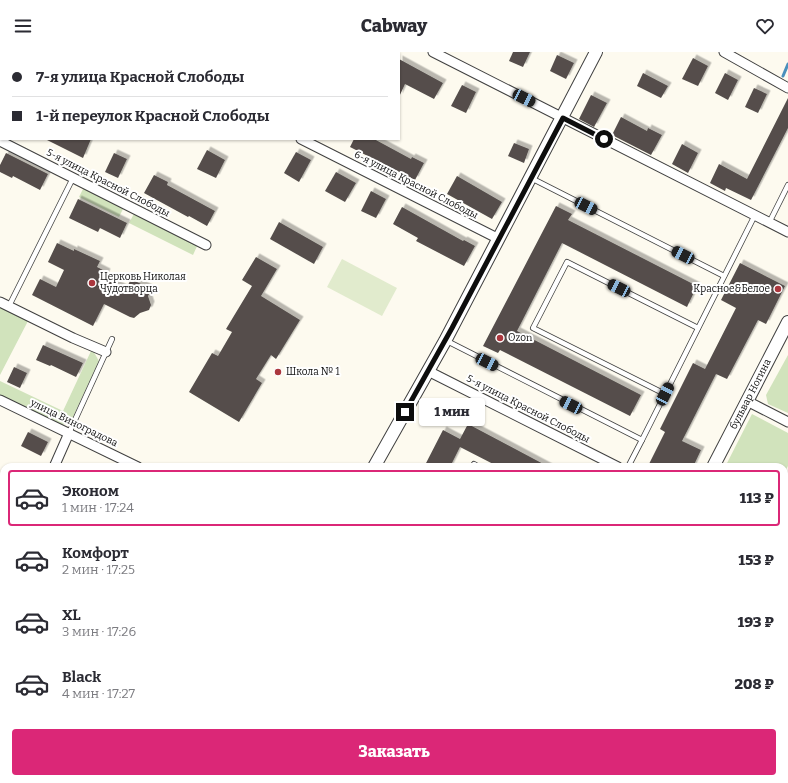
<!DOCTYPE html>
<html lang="ru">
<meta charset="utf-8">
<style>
body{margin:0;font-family:Bitter,serif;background:#f7f7f7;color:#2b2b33;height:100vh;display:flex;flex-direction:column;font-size:15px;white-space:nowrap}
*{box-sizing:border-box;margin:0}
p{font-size:13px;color:#7c7c81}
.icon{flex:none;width:22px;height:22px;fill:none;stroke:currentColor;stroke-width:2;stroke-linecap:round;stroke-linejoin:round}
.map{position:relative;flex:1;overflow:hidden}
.panel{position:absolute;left:0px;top:411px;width:788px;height:320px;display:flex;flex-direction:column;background:#fff;border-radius:12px 12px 0 0;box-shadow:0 1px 3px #0004}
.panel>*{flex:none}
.top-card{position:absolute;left:0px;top:0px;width:400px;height:88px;box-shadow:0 1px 3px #0004;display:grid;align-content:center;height:88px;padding:0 12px;background:#fff}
.end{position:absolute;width:18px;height:18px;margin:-9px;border:5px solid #0d0d0d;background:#fff;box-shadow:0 0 0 2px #fff}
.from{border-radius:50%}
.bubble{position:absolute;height:28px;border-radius:4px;background:#fff;box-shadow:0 1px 3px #0004;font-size:13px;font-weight:800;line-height:28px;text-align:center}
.car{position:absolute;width:12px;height:24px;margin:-12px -6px;border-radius:5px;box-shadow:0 0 3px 1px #0007;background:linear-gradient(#222 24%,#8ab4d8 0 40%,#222 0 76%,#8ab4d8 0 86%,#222 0)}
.top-card b{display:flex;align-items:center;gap:14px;height:38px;font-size:15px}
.top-card b+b{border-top:1px solid #e1e1e2}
.top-card i{width:10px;height:10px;background:#2b2b33}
ul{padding:7px 0 0;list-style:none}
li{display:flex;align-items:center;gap:12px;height:56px;margin:0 8px 6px;padding:0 4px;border:2px solid transparent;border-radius:4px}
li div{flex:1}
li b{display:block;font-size:15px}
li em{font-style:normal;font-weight:800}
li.selected{border-color:#db2777}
li>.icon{width:36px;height:36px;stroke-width:1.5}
.cta{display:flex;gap:8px;margin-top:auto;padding:8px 12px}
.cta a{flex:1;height:46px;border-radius:4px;background:#db2777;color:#fff;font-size:16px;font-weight:800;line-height:46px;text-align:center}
header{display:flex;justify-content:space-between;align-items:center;height:52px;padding:0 12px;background:#fff;font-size:18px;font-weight:800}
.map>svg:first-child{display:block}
</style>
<header><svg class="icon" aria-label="menu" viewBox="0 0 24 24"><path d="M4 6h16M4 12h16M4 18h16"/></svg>Cabway<svg class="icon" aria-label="heart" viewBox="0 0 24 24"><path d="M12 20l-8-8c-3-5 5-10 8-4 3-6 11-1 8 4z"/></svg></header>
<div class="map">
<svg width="788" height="731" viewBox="0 0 788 731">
<defs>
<filter id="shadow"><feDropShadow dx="3.5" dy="-3.5" stdDeviation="0" flood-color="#0004"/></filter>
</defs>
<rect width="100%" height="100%" fill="#fdfaef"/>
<!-- green -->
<g fill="#d1e3bc">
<polygon points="84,135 124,155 119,165 79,145"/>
<polygon points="135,160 198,192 193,203 129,171"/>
<polygon points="0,254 92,297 99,309 73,365 66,372 60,373 0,344 0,329 63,359 91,299 28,269 0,323"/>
<polygon points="788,303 788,361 768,352 766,343"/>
<polygon points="752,362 788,381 788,414 784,422 784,415 725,415"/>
<polygon points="137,727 187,727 185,731 144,731"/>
<polygon points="213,727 354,727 352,731 210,731"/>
</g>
<!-- pitch -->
<polygon fill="#e1ebcd" points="342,207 397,236 382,264 327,235"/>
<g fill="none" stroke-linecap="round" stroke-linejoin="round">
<!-- stream -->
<polyline stroke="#4a90bc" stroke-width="3" points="783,24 788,12"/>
</g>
<!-- building -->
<g fill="#544e4b" filter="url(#shadow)">
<polygon points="513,0 530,0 523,15 509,9"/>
<polygon points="557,3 574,11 566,27 550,19"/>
<polygon points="693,6 708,14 698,34 682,27"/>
<polygon points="399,7 443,31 434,47 405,32 399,45"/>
<polygon points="643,21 668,34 661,46 637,34"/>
<polygon points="725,21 738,28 728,48 715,41"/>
<polygon points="462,33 476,40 466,61 451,54"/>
<polygon points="754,36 767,42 758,61 745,55"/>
<polygon points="591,43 607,51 594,75 579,67"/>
<polygon points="788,46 788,76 751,148 726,136 725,139 710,131 719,112 747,127"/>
<polygon points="621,65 647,79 648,76 662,83 651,103 612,83"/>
<polygon points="45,87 91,87 83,106"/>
<polygon points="354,87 374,87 411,107 412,105 424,111 415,128 350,95"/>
<polygon points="514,91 529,97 524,111 508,104"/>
<polygon points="682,92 698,101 688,121 672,112"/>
<polygon points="207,98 225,108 216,126 197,117"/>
<polygon points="296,100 311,108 299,130 284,121"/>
<polygon points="6,101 48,122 40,138 13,124 12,126 0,120 0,113"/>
<polygon points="114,101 127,107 118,126 105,120"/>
<polygon points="336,120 356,131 345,150 325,139"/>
<polygon points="154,123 168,130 167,133 215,159 207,174 189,164 188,165 144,141"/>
<polygon points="457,124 502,150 492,167 447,142"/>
<polygon points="371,139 386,147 376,166 361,159"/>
<polygon points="78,147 127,171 120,186 100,176 98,180 69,166"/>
<polygon points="556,154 572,162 568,168 697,234 687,255 562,191 517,279 641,343 630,364 500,298 498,301 483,294"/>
<polygon points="402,155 463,189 464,188 475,194 464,214 416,189 418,186 393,172"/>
<polygon points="279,170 323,195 314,212 270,187"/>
<polygon points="57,191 74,199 74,197 100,209 97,215 107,220 104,227 126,237 131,227 149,236 151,239 148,244 151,253 149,258 140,261 134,266 130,265 104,252 93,274 32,243 40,227 56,235 64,218 48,210"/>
<polygon points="256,205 277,217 261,244 300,268 276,307 271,303 256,327 262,331 239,370 189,340 212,301 218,304 232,280 226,277 252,234 242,228"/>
<polygon points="740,211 785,234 766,272 758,268 727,327 716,322 682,389 701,398 693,415 655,415 649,412 665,380 660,377 693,311 705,317 736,256 721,248"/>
<polygon points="43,293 83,311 76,325 51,313 50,314 36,308"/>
<polygon points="14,315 27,321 20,336 7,330"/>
<polygon points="468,372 549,415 499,415 460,395 450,415 424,415 443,378 460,387"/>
<polygon points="28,380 48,390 41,404 21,394"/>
</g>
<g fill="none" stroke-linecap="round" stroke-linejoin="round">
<defs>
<g id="service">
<polyline points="143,1 143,0"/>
<polyline points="271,1 272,0"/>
<polyline points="531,126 724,224"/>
<polyline points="769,171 788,133"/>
<polyline points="9,254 73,126"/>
<polyline points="447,289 642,388 755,163"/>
<polyline points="665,342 533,276 567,210 698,276"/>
<polyline points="69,381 112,287"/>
<polyline points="472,415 474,412 479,415"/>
<polyline points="628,415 642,388"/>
<polyline points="784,473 788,475"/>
<polyline points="0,551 4,540"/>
<polyline points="784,589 788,581"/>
<polyline points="355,731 357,727"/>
<polyline points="710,731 712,727"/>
</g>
<g id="minor">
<polyline points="133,0 135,1"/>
<polyline points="433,0 788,180"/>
<polyline points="724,0 788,36"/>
<polyline points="327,1 327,0"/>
<polyline points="301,87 499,187"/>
<polyline points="0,89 206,193"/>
<polyline points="0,250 73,286 106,300"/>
<polyline points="428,319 618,415"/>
<polyline points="0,348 138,415"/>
<polyline points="747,349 788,370"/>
<polyline points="54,415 69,381"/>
<polyline points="0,486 4,488"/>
<polyline points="481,727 489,731"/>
<polyline points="756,727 764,731"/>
</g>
<g id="tertiary">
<polyline points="374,415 445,289 596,0"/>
<path id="s1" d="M713,415l75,-145"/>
<polyline points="784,439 788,431"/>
<polyline points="198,731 200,727"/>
<polyline points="559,731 561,727"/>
<polyline points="638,731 640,727"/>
</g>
<g id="primary">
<polyline points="0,673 4,675"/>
<polyline points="0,698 4,700"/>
<polyline points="53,727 60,731"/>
<polyline points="96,727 103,731"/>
</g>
</defs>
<!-- service casing -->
<use href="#service" stroke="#404040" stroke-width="6"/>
<!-- minor casing -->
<use href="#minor" stroke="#404040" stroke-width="11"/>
<!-- tertiary casing -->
<use href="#tertiary" stroke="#404040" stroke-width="14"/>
<!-- primary casing -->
<use href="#primary" stroke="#1e1e1e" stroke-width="17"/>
<!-- service -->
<use href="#service" stroke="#fff" stroke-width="4.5"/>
<!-- minor -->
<use href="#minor" stroke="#fff" stroke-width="9"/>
<!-- tertiary -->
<use href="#tertiary" stroke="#fff" stroke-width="12"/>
<!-- primary -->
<use href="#primary" stroke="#e7c975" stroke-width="15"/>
</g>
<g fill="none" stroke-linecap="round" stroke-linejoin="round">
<!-- route -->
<polyline stroke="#0d0d0d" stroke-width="5" points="405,360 452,276 563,66 604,87"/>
</g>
<!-- markers -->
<g fill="#ab373e" stroke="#fff" stroke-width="1.5">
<circle cx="92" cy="231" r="4"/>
<circle cx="778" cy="237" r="4"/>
<circle cx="500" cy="286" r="4"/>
<circle cx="278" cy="320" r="4"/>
</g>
<g text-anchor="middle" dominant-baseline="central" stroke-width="4" stroke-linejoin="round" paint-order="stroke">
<!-- street labels -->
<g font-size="10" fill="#0d0d0d" stroke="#fff">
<text transform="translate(108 131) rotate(27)">5-я улица Красной Слободы</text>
<text transform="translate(416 133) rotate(27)">6-я улица Красной Слободы</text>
<text stroke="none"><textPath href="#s1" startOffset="82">бульвар Ногина</textPath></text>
<text transform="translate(528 357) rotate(27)">5-я улица Красной Слободы</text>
<text transform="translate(74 371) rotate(26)">улица Виноградова</text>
</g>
<!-- poi labels -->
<g font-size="10" fill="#0d0d0d" stroke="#fff" text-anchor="start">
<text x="100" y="225">Церковь Николая<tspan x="100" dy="12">Чудотворца</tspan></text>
<text x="770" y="237" text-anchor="end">Красное&amp;Белое</text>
<text x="508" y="286">Ozon</text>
<text x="286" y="320">Школа № 1</text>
</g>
</g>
</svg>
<i class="end from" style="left:604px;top:87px"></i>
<i class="end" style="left:405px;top:360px"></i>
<div class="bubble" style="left:419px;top:346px;width:66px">1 мин</div>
<i class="car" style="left:524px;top:46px;rotate:117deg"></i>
<i class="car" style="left:586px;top:154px;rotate:117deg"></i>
<i class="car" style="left:683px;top:203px;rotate:297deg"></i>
<i class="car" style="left:619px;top:236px;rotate:297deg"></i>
<i class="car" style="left:487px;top:310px;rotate:117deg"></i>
<i class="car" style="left:665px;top:342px;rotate:27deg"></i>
<i class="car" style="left:571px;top:353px;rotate:297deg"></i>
<div class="top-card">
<b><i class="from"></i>7-я улица Красной Слободы</b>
<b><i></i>1-й переулок Красной Слободы</b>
</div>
<section class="panel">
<ul>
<li class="selected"><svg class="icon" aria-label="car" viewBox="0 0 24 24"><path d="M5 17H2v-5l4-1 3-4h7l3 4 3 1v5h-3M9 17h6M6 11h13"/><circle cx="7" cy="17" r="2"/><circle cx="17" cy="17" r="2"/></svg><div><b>Эконом</b><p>1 мин · 17:24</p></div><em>113 ₽</em></li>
<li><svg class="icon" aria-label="car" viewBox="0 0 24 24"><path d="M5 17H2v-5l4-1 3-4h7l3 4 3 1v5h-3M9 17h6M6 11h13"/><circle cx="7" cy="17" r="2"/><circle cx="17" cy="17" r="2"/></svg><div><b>Комфорт</b><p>2 мин · 17:25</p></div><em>153 ₽</em></li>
<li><svg class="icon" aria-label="car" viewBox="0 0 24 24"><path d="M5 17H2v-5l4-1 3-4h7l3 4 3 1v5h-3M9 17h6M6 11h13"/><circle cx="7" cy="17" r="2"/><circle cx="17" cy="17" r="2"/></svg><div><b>XL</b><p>3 мин · 17:26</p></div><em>193 ₽</em></li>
<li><svg class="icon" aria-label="car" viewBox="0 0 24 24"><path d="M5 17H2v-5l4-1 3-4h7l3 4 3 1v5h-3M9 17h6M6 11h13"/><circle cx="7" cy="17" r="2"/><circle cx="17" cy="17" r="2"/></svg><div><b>Black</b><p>4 мин · 17:27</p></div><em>208 ₽</em></li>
</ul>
<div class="cta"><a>Заказать</a></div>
</section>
</div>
